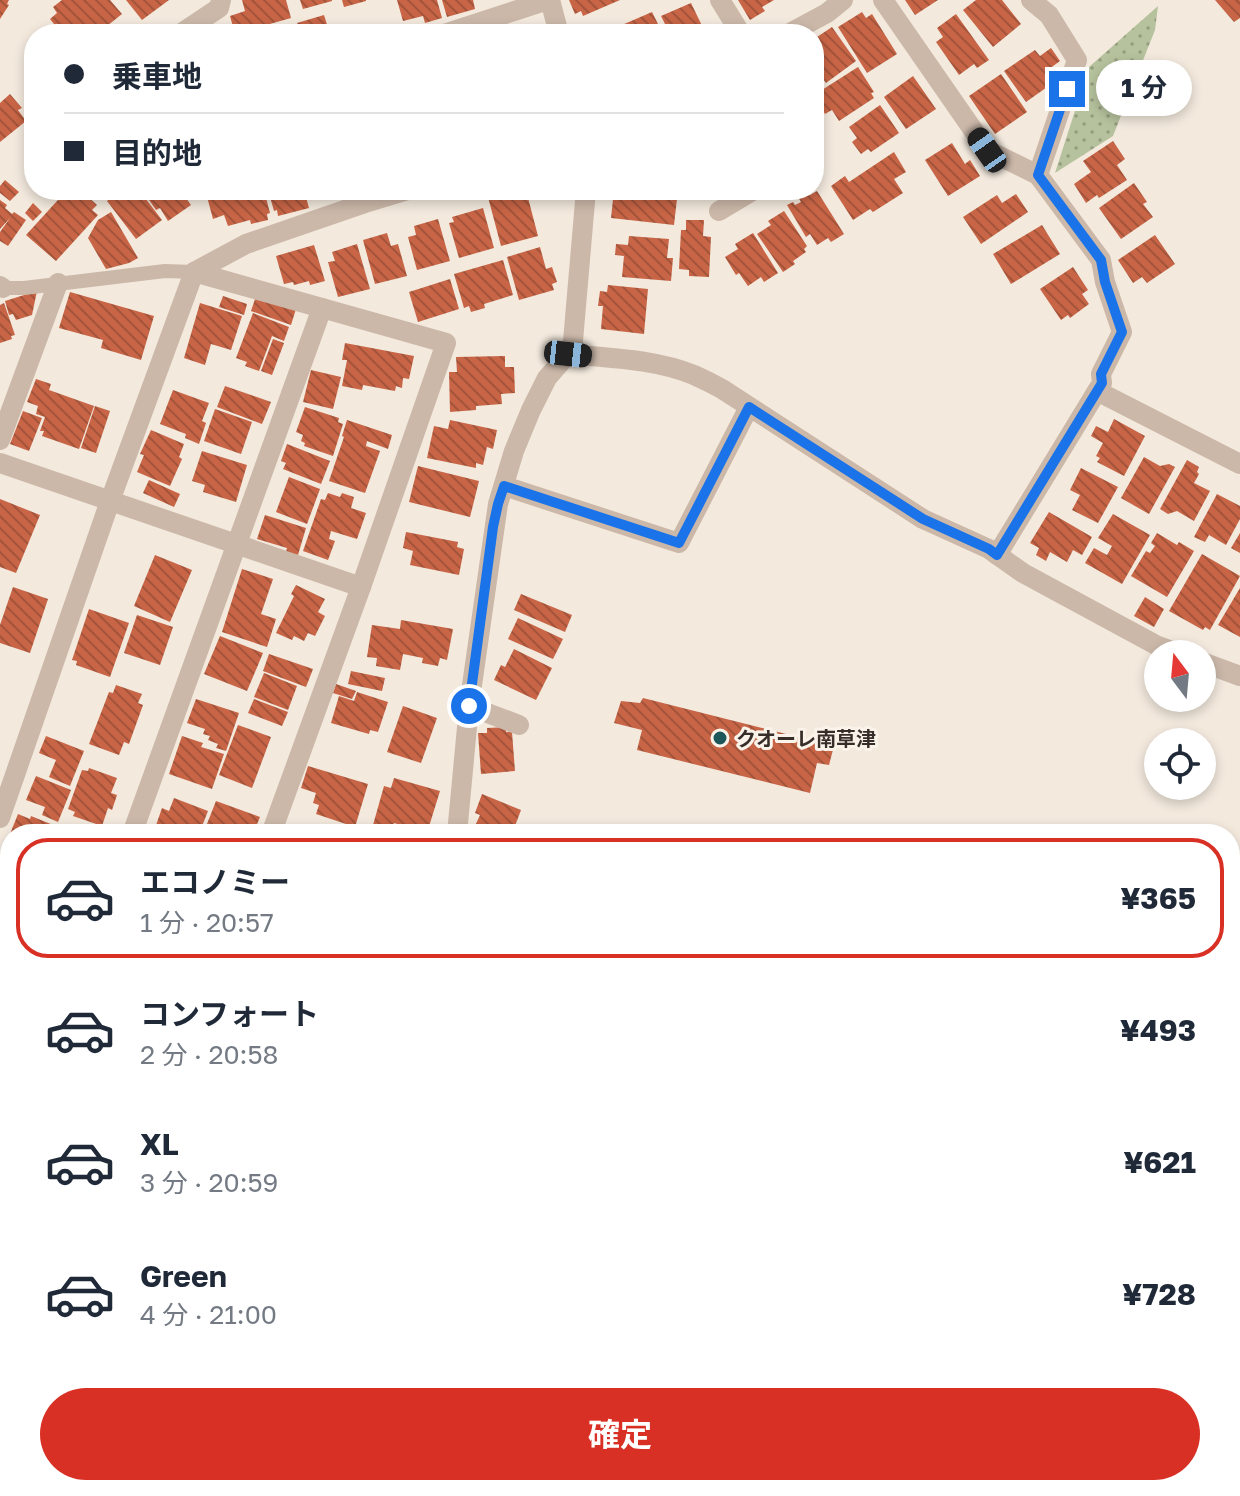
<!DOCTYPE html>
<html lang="ja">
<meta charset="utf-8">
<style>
body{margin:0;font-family:"Golos Text","Noto Sans JP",sans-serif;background:#f6f6f7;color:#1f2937;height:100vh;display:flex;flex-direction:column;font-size:30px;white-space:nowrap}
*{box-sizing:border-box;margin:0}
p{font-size:26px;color:#747a83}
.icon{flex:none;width:44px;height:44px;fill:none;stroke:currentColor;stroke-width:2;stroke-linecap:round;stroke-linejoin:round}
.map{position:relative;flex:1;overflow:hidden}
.side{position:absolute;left:0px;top:824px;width:1240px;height:672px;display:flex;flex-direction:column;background:#fff;border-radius:32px 32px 0 0;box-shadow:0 4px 12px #0003}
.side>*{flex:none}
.hud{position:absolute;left:24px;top:24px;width:800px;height:176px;border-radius:32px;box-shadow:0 4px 12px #0003;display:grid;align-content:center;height:176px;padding:0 40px;background:#fff}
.needle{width:52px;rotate:344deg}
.buttons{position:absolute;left:1144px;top:640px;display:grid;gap:16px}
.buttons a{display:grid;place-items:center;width:72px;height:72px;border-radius:50%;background:#fff;box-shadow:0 4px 12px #0003;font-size:40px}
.end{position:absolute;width:36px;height:36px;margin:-18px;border:10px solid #1a73e8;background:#fff;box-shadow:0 0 0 4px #fff}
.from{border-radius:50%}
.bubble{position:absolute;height:56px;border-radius:28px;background:#fff;box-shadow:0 4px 12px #0003;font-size:26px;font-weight:700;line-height:56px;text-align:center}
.car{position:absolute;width:24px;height:48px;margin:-24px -12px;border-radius:10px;box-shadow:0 0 6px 2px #0007;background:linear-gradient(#222 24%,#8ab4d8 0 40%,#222 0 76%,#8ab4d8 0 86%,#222 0)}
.hud b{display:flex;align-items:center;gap:28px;height:76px;font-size:30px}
.hud b+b{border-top:2px solid #e0e1e3}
.hud i{width:20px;height:20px;background:#1f2937}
ul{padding:14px 0 0;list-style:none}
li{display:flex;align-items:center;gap:24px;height:120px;margin:0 16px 12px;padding:0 24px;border:4px solid transparent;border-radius:32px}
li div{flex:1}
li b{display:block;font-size:30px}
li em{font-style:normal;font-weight:700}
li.active{border-color:#d93025}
li>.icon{width:72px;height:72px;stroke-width:1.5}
.cta{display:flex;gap:16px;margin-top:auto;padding:16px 40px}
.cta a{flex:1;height:92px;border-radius:48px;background:#d93025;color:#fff;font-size:32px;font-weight:700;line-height:92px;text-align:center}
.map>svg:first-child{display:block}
</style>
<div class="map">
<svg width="1240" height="1496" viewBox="0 0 1240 1496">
<defs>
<pattern id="park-dots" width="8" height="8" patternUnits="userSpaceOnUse" patternTransform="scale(2)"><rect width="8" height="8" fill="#b6c29d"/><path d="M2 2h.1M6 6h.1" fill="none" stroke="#959e80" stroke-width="1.8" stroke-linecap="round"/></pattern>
<pattern id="building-back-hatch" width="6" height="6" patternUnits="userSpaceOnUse" patternTransform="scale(2)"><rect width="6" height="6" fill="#c86546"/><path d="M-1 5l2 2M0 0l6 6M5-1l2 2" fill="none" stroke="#a3543a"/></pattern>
</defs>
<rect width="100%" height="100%" fill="#f3e9dd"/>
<!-- park -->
<g fill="url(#park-dots)">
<polygon points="1158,6 1155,30 1113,136 1055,173 1089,67"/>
<polygon points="1240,1088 1240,1168 1230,1165 1230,1112"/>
</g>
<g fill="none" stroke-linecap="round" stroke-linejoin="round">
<!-- river -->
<polyline stroke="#7cafb1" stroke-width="56" points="0,1468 10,1465"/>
</g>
<!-- building -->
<g fill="url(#building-back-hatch)">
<polygon points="0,0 9,0 7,4 9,5 0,19"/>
<polygon points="62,0 110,0 122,14 97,34 62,34 50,19 57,13 53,7"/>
<polygon points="126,0 169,0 142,20"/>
<polygon points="242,0 286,0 291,18 235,34 230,16 245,11"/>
<polygon points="300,0 332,0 332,1 303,9"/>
<polygon points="342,0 366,0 366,1 344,7"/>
<polygon points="397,0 437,0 442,18 425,23 423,16 403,21"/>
<polygon points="442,0 473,0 475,9 447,17"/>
<polygon points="569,0 620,0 583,16 581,11 575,14"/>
<polygon points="738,0 774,0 762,7 765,11 750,20"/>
<polygon points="905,0 938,0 915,15"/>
<polygon points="976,0 1002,0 1021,24 993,47 963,10"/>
<polygon points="1215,0 1240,0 1240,18 1234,22"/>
<polygon points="691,3 706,34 670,34 661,16"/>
<polygon points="652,12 663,34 618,34 615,28"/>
<polygon points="862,12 866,18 872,14 897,54 867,73 838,27"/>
<polygon points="956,14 989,60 977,68 974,64 959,75 936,42 943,37 937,28"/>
<polygon points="324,15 330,34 301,34 297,23"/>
<polygon points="287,25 289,34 261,34 261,33"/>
<polygon points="832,27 856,61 826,83 814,66 814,39"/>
<polygon points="1051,48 1060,61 1049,69 1057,80 1026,102 1004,71 1035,50 1040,56"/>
<polygon points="34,61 34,84 29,80 34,73 28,70"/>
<polygon points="858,67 874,92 871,93 874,98 839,121 832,110 825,114 814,95"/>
<polygon points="1001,74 1027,112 995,134 969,96"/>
<polygon points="913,76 936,109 906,129 884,97"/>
<polygon points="10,94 22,108 18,110 26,121 0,142 0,103"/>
<polygon points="880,105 899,133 871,152 868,149 861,154 852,142 857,138 849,127"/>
<polygon points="1113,141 1125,159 1117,165 1127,180 1099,198 1097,195 1086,203 1074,184 1091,172 1083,161"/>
<polygon points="952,143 965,164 970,160 980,176 948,196 925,160"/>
<polygon points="894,152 906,172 894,179 903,193 873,212 870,209 853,220 831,186 845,176 849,182"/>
<polygon points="5,180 19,192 10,201 0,193 0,186"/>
<polygon points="1134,183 1147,202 1143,204 1153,217 1121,239 1099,208"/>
<polygon points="67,190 71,190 81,199 85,194 97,205 92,210 98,215 56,261 26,235"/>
<polygon points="121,190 139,190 162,220 136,239 107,201"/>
<polygon points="142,190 180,190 191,205 168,221 160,208 156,210"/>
<polygon points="218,190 264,190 270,213 267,214 268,220 251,224 250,220 228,226 224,215 213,219 206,193"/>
<polygon points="268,190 304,190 309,208 278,216 277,210 274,211"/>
<polygon points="614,190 678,190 674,225 611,218"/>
<polygon points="511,191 513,198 527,194 538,236 501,246 488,197"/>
<polygon points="808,191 810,195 817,191 844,234 831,242 828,238 817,245 810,234 806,237 787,205 793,202 795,205 801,202 798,197"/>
<polygon points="1016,194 1028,212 981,244 963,217 997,195 1002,203"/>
<polygon points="0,200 7,205 5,208 12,214 14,212 26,220 8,246 0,241 0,232 10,218 0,229"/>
<polygon points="33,203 42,212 33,221 25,213"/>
<polygon points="483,208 494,248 459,258 449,223 454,222 452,217"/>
<polygon points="784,211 807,246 804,249 806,252 793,261 795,264 783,272 757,234 771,225 768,221"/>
<polygon points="111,212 138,258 129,263 106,269 88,238 98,220"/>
<polygon points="438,219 450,261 417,270 408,237 416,235 414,226"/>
<polygon points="686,220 704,220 703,236 711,237 709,277 689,276 689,270 679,269 681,230 686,230"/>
<polygon points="1042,225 1060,254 1011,284 993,254"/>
<polygon points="387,233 391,246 398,244 407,276 375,284 363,240"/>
<polygon points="753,233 778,273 764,282 761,277 748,286 739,273 736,275 725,257 738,249 735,244"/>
<polygon points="1155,235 1175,264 1147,283 1142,277 1133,283 1118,260"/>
<polygon points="629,236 669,239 667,258 673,258 671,281 622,277 624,256 615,255 616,244 628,245"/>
<polygon points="357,244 370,289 338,297 328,262 335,261 332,252"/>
<polygon points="314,245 325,281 310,285 309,281 294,285 293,282 284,284 276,256"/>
<polygon points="540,247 546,269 552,267 557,282 552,284 554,290 519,300 507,257"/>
<polygon points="503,260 513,295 484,304 485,308 471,312 469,306 464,308 454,274"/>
<polygon points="1073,267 1088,290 1082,294 1089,304 1070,318 1068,315 1061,320 1040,289"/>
<polygon points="450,279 459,309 418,322 409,292"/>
<polygon points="608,285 648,289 644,334 601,329 603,306 598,306 600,291 607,292"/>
<polygon points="37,291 32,315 16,320 13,314 9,315 5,301"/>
<polygon points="70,292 154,316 141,360 101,348 103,340 59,328"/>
<polygon points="223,296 247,304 244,315 219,307"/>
<polygon points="256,296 296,309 291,325 251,311"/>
<polygon points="4,303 15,335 11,336 12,339 0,343 0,305"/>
<polygon points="200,303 242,316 231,350 211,344 205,365 184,358"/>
<polygon points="253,313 289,327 284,341 272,336 259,371 245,366 247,362 236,358"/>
<polygon points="273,339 284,343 272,375 261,371"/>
<polygon points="345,343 414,356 409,379 403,378 402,388 396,386 395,391 363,385 362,390 342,386 347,360 342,360"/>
<polygon points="505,356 505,367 514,367 515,393 501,394 502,404 476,406 476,410 450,412 449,372 457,372 456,357"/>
<polygon points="311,370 341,377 333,409 303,402"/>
<polygon points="36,379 51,384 49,390 94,406 79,449 42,436 44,431 40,431 45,417 36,414 38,406 27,402"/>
<polygon points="225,386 271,402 262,424 217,407"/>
<polygon points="173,390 209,403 202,421 206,423 199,444 185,438 186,434 160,424"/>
<polygon points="95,406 110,411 96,453 81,448"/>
<polygon points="305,407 339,418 338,422 343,424 333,456 304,446 305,443 301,441 303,435 296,432"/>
<polygon points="215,409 252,422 241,454 204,441"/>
<polygon points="23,411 42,418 29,451 10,444"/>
<polygon points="1114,419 1145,436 1124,476 1097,462 1100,458 1096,456 1103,443 1091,436 1096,426 1108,432"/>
<polygon points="347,420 392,435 388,449 367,441 366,446 380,451 365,493 329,481 344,437 342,436"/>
<polygon points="450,420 497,430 493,449 487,447 483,465 476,463 476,468 427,458 434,426 448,429"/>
<polygon points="151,430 184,444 179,457 182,459 170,486 137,472 144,455 140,454"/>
<polygon points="287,444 330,461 321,484 283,469 286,463 281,461"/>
<polygon points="202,451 247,465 236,502 203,492 205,485 192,481"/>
<polygon points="1144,457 1160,466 1169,464 1175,467 1149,514 1121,498"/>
<polygon points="1187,460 1199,467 1197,472 1199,474 1194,483 1210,491 1194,521 1177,511 1168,514 1160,509"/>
<polygon points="418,466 479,481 470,517 409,502"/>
<polygon points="1081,468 1118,487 1098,523 1072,510 1080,495 1070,490"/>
<polygon points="289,477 320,489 307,524 276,512"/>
<polygon points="149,480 180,494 174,507 143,493"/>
<polygon points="328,493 340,497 342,493 354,497 351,508 366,513 357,539 331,531 329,539 335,541 328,560 303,551 321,499 325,500"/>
<polygon points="1217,494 1240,506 1240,519 1226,545 1209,535 1205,542 1194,537"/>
<polygon points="0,499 40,515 16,573 0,567"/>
<polygon points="1049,512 1092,537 1082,555 1073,550 1067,562 1050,552 1046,561 1036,555 1039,548 1030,543"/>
<polygon points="1113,514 1150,535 1122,584 1085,563 1094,548 1107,555 1112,546 1098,538"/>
<polygon points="265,515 306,528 298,555 286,552 287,548 257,539"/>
<polygon points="406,532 458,542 457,547 464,549 459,575 410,565 413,551 403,548"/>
<polygon points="1157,533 1177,545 1179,542 1194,551 1167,597 1131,576 1146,551 1150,553 1155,546 1151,543"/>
<polygon points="1240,533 1240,553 1231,548"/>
<polygon points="1202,554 1240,576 1210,630 1205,627 1203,630 1169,611"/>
<polygon points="155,555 192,570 170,622 134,606"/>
<polygon points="242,569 273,579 261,614 276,619 267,647 222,632"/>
<polygon points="296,585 325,599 318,612 325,616 315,636 308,633 304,641 294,636 292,640 276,633 294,596 291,594"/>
<polygon points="13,587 48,599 30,653 0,643 0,625"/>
<polygon points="1240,588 1240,637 1218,625"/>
<polygon points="521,594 572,615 565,632 514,610"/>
<polygon points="1145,597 1164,609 1154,627 1134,616"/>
<polygon points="89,609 129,623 110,677 76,665 77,661 72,660"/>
<polygon points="137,615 173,627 160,665 124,653"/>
<polygon points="518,618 563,639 553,659 508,639"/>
<polygon points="401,620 453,629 447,660 440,658 438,666 422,663 423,658 403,654 400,670 376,666 377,658 367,657 372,625 400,629"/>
<polygon points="220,636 263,653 247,691 204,674"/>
<polygon points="514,649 552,668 536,700 494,680 501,665 505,667"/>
<polygon points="269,654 313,669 306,687 263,671"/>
<polygon points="351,671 385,678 382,691 348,684"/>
<polygon points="264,673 297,686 288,710 254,697"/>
<polygon points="336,684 356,691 352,699 333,693"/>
<polygon points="116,685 142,694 138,703 143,705 129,744 124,742 119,755 89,744 109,692 113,693"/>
<polygon points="357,692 388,702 378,732 370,730 369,734 331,723 339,696 354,701"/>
<polygon points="643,698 834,746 829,765 817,763 810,793 637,750 642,730 614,723 621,701 640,703"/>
<polygon points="196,699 239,713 226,751 216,748 218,744 208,740 210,736 203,734 205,729 187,723"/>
<polygon points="254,699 288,712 282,726 248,713"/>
<polygon points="403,706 437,718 421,763 387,752"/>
<polygon points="238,725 271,737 252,788 219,775"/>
<polygon points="506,727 506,732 512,732 515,771 481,774 478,733 487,733 487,728"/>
<polygon points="46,736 84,751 70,786 49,777 56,760 39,753"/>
<polygon points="182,736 203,743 201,747 224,754 212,789 169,774"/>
<polygon points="308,766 368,784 355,827 316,814 319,805 313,803 316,793 301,788"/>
<polygon points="89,768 117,778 111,793 117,795 112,810 108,808 102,826 73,816 75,812 68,809 82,770 88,771"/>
<polygon points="36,776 71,790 58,822 42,815 45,807 26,800"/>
<polygon points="394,778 440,791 427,833 394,823 392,831 373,825 384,786 391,788"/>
<polygon points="482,794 521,810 512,834 491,834 475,826 480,815 475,813"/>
<polygon points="174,798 208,811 199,834 153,834 162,808 169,811"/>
<polygon points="216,801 260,817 253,834 203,834"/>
<polygon points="18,814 30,819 31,816 58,827 55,834 10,834"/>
<polygon points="10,835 10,864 0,860"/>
<polygon points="0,888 10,893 10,936 0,932"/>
<rect x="1230" y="998" width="10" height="37"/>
<polygon points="7,1143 10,1144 10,1179 0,1175 0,1162"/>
<polygon points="8,1190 10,1191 10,1227 0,1224 0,1213"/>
<polygon points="1230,1199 1240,1203 1240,1402 1230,1399"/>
<polygon points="10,1252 10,1294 0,1291 0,1279"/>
<polygon points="69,1486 112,1486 114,1496 70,1496"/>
<polygon points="127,1486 174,1486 175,1496 128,1496"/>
<polygon points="209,1486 414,1486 416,1496 352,1496 352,1494 342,1496 211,1496"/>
<polygon points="58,1488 59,1496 12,1496 11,1493"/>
</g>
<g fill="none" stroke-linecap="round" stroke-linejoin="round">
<!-- lane -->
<g stroke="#cbb8a9" stroke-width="14">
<polyline points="3,288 24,288 165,271 194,272"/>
<polyline points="1060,1496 1065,1486"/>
</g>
<!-- street -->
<g stroke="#cbb8a9" stroke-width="20">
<polyline points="550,0 559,34"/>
<polyline points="720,0 741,34"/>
<polyline points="883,0 987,150 1038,175 1101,260 1105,282 1122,332 1101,374 1102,383 1097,391 1240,464"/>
<polyline points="1031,0 1049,15 1077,60 1038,175"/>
<polyline points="180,34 219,8 221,0"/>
<polyline points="444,34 548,0"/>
<polyline points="788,34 827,13 843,0"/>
<polyline points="719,211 754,190"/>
<polyline points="194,272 446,343 361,587 271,834"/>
<polyline points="0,286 3,288"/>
<path d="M568,354c41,4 87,5 126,21 9,4 19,9 28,14l201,130 66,30 34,24 133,72 24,9"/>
<polyline points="0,440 58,283"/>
<polyline points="0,463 361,587"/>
<polyline points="504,486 679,543 749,407"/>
<polyline points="997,555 1097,391"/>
<polyline points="1202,662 1240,676"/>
<polyline points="469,706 519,725"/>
<polyline points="0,818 110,501 194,272 246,244 365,203 408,190"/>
<polyline points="132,834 322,308"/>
<polyline points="457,834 469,706 498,504 514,451 531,410 547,378 568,354 573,341 586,190"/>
<polyline points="1230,1182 1240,1186"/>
<polyline points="550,1486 575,1496"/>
<polyline points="486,1496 490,1486"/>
<polyline points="708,1496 713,1486"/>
</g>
<!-- secondary -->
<g stroke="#9f877a" stroke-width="20">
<polyline points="0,986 10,989"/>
<polyline points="1230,1463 1240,1467"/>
</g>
</g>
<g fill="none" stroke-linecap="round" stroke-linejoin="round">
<!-- route -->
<polyline stroke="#1a73e8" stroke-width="10" points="469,706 493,527 498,504 504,486 679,543 749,407 923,519 989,549 997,555 1102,383 1101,374 1122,332 1105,282 1101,260 1038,175 1067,89"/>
</g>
<!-- markers -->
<circle fill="#1d575b" stroke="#faf3ea" stroke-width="3" cx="720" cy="738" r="8"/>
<g text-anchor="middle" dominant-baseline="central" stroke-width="6" stroke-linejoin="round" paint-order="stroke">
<!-- poi labels -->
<g font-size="20" font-weight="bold" fill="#382e29" stroke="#faf3ea" text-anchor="start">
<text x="736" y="738">クオーレ南草津</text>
</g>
</g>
</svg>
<div class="buttons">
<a><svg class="needle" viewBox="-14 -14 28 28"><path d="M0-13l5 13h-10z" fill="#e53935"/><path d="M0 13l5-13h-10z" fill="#747a83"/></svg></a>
<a><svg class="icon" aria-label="locate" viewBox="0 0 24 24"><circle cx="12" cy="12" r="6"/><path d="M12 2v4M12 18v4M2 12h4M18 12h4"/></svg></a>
</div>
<i class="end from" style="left:469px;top:706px"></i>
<i class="end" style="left:1067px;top:89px"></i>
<div class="bubble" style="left:1096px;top:60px;width:96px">1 分</div>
<i class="car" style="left:987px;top:150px;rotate:325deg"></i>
<i class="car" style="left:568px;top:354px;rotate:96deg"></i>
<div class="hud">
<b><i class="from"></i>乗車地</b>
<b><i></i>目的地</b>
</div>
<section class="side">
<ul>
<li class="active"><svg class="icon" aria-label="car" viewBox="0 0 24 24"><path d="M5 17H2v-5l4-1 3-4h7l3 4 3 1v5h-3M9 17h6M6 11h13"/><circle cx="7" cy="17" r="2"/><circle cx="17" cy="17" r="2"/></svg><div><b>エコノミー</b><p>1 分 · 20:57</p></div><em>¥365</em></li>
<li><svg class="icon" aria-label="car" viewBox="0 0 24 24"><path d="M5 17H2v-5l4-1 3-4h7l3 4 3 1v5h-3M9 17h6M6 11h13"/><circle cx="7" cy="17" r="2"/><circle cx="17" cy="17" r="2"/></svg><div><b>コンフォート</b><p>2 分 · 20:58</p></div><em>¥493</em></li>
<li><svg class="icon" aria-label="car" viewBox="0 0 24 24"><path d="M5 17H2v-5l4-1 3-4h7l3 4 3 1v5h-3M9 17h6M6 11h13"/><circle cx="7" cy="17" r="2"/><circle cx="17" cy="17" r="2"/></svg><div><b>XL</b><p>3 分 · 20:59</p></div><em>¥621</em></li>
<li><svg class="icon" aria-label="car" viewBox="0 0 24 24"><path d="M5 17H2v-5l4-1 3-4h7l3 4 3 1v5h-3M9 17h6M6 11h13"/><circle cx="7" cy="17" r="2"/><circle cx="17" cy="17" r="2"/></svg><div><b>Green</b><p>4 分 · 21:00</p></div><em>¥728</em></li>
</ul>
<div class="cta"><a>確定</a></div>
</section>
</div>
